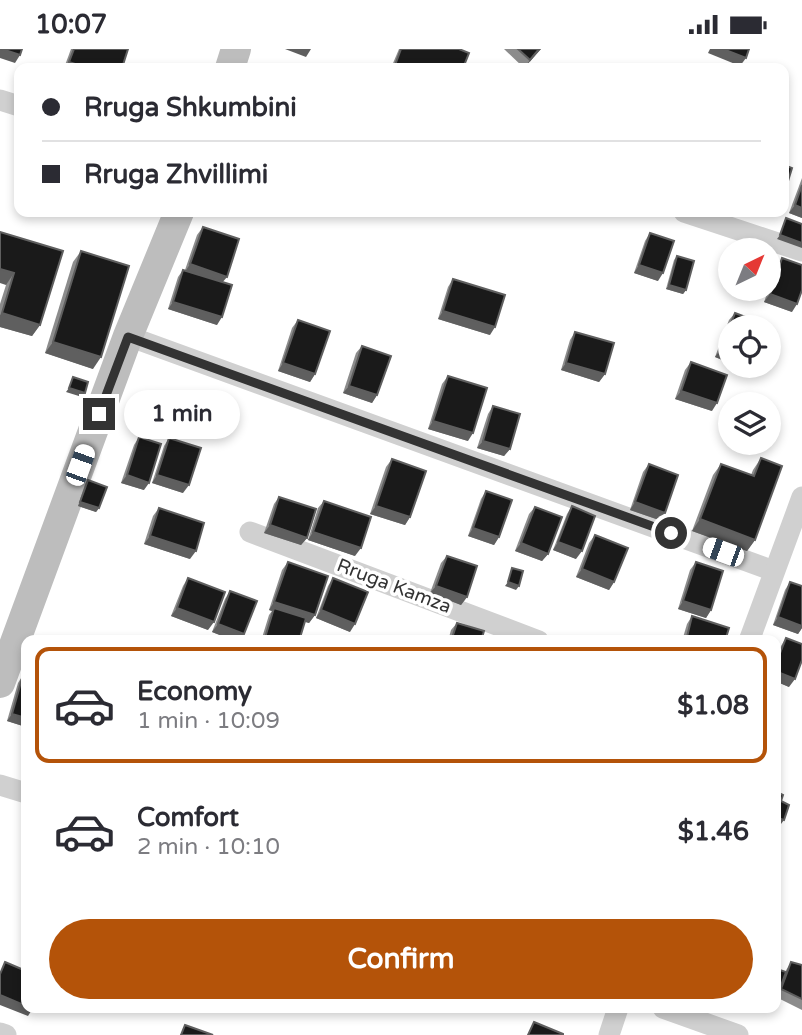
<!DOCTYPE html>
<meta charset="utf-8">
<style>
body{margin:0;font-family:"Varela Round",sans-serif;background:#f7f7f7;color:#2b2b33;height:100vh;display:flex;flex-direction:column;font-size:26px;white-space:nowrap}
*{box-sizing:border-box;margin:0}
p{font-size:23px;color:#7c7c81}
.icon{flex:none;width:38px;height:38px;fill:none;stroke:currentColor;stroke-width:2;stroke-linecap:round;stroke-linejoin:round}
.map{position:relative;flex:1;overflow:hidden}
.details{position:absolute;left:21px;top:586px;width:760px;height:378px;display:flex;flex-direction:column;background:#fff;border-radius:14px;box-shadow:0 4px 10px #0003}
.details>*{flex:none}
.guide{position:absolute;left:14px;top:14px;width:775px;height:154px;border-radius:14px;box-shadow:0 4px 10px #0003;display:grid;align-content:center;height:154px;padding:0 28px;background:#fff}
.needle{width:46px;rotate:43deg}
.fabs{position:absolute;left:718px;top:189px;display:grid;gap:14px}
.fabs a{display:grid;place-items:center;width:63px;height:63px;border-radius:50%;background:#fff;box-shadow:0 4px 10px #0003;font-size:35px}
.end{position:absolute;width:32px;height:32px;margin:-16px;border:9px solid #333;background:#fff;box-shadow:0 0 0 4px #fff}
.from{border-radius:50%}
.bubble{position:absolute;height:49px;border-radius:24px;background:#fff;box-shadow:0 4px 10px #0003;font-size:23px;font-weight:800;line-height:49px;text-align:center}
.car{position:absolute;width:21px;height:42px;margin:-21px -10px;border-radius:9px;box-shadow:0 0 5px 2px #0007;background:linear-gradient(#fff 24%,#345 0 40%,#fff 0 76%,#345 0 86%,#fff 0)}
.guide b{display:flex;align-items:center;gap:24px;height:66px;font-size:26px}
.guide b+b{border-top:2px solid #e1e1e2}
.guide i{width:18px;height:18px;background:#2b2b33}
ul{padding:12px 0 0;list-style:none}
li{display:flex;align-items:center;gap:21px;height:116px;margin:0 14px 10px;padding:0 14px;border:4px solid transparent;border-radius:14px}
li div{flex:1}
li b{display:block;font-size:26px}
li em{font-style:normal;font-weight:800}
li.selected{border-color:#b45309}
li>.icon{width:63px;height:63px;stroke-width:1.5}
.primary-button{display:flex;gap:14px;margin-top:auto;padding:14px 28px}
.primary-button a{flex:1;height:80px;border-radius:42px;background:#b45309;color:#fff;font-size:28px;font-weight:800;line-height:80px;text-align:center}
.status{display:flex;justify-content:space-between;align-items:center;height:49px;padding:0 35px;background:#fff;direction:ltr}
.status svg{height:19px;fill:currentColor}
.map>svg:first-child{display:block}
</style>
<div class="status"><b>10:07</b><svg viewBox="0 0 49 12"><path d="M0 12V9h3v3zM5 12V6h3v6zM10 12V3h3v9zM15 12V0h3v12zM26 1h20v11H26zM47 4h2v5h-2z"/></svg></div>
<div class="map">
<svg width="802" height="986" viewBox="0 0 802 986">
<rect width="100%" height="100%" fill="#fff"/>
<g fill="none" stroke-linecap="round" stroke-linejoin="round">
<!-- street -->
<g stroke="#d0d0d0" stroke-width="21">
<polyline points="0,51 19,57"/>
<polyline points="684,163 802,202"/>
<polyline points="128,287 774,522"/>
<polyline points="250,483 539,592"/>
<polyline points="749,592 802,448"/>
<polyline points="0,736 26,744"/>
<polyline points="663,959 738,986"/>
<polyline points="0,984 6,986"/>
<polyline points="609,986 618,959"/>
</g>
<!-- secondary -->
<g stroke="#bdbdbd" stroke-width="30">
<polyline points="230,19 236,0"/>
<polyline points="0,634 128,287 179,163"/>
</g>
</g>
<!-- wall -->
<g fill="#8c8c8c">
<polygon points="71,0 128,0 122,19 64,19"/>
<polygon points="399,0 459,0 463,19 391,19"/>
<polygon points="504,0 541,0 524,19"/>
<polygon points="802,129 802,169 789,164"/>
<polygon points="203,178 223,233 217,276 168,260 178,228 183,221 185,221 197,186"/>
<polygon points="0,183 40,276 32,287 0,278 0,255 6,236"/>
<polygon points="650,184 658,232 634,224 645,192"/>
<polygon points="81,202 93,320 45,304 73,213"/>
<polygon points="677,207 686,241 683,245 666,240 674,211"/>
<polygon points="782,209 792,263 764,253 777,217"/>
<polygon points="453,230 490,286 438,270 448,238"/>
<polygon points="735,264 730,278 730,314 715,308 729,271"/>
<polygon points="298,271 315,325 310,333 278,322 292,279"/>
<polygon points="575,283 605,325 599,333 561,321 570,291"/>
<polygon points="362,297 377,346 372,354 343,344 356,304"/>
<polygon points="691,313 712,362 675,350 685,321"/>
<polygon points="448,327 468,392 428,380 442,335"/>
<polygon points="493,357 510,400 504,407 477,399 488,365"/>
<polygon points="139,388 144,441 121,434 134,396"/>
<polygon points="169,389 183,444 152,434 164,397"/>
<polygon points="761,409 755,491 747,502 692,482 713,426 721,415 751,426 753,421"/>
<polygon points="392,410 410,468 405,476 370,465 386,418"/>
<polygon points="649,415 659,471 630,461 643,423"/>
<polygon points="88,431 99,459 96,463 78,457 85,435"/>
<polygon points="486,442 499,488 494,496 468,487 481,450"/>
<polygon points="279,448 307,489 301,496 264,484 274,455"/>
<polygon points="324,452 355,507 308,491 318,459"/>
<polygon points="572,457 576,510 553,501 567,465"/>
<polygon points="535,458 548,505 542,512 515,502 529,465"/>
<polygon points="159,459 190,510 144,495 153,467"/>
<polygon points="595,486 614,533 609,541 576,528 589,494"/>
<polygon points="447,507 467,548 461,556 430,544 441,514"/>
<polygon points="288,513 315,566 309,574 305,573 299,592 261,592 269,566 272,562 269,561 282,521"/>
<polygon points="696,513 711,561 706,569 678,560 690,521"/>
<polygon points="188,529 208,581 171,567 183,537"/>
<polygon points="333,529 350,583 316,569 328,537"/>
<polygon points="790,533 802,537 802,579 798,585 773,576 785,541"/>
<polygon points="230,542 244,585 239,592 235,592 212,583 225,550"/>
<polygon points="692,567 725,592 682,592 687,575"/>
<polygon points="457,574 482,587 492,592 448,592 451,581"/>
<polygon points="786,589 789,638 775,632 775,611 781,597"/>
<polygon points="23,626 26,627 26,678 7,672 18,634"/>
<polygon points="791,913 802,916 802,961 776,948 778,943 775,942 775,923 777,920 785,923"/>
</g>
<!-- shaded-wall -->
<g fill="#5f5f5f">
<polygon points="0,0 2,0 20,6 15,14 0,9"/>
<polygon points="285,0 311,0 306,8"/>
<polygon points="539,0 541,0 524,19 530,11"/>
<polygon points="710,0 723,0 746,9 740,17 708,4"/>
<polygon points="69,13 87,19 65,19"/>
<polygon points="795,156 802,159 802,169 789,164"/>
<polygon points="780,186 802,194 802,199 777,190"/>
<polygon points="190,215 227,228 221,235 185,223"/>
<polygon points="639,216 663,224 658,232 634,224"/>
<polygon points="0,220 14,224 6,236 0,234"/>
<polygon points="669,236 686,241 683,245 666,240"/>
<polygon points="770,245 797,255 792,263 764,253"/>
<polygon points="173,253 222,268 217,276 168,260"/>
<polygon points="443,262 495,278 490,286 438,270"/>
<polygon points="2,264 40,276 32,287 0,278 0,266"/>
<polygon points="53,293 101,308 93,320 45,304"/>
<polygon points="721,300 730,304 730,314 715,308"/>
<polygon points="283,314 315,325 310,333 278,322"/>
<polygon points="566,314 605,325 599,333 561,321"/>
<polygon points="737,317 752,317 749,321"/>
<polygon points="349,337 377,346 372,354 343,344"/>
<polygon points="69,339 85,344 82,348 66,343"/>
<polygon points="681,342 717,354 712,362 675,350"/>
<polygon points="433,372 473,384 468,392 428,380"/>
<polygon points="483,392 510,400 504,407 477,399"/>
<polygon points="127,426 149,434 144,441 121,434"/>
<polygon points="157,426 189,436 183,444 152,434"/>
<polygon points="80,453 99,459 96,463 78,457"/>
<polygon points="635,453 665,464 659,471 630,461"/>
<polygon points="376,457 410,468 405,476 370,465"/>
<polygon points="700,470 755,491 747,502 692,482"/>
<polygon points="270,476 307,489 301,496 264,484"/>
<polygon points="473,479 499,488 494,496 468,487"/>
<polygon points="313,483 361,499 355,507 308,491"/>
<polygon points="150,487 196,502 190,510 144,495"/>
<polygon points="558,493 582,502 576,510 553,501"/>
<polygon points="521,494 548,505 542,512 515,502"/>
<polygon points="582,520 614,533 609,541 576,528"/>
<polygon points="508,533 519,537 516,541 505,537"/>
<polygon points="436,537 467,548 461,556 430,544"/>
<polygon points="683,552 711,561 706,569 678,560"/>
<polygon points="274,553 315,566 309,574 273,562 274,559 272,562 269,561"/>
<polygon points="177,559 214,573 208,581 171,567"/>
<polygon points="321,561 355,575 350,583 316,569"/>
<polygon points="778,568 802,577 802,579 798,585 773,576"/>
<polygon points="218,575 244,585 239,592 235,592 212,583"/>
<polygon points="775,622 795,630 789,638 775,632"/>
<polygon points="12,665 26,669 26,678 7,672"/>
<polygon points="775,768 784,771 778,779 775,778"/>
<polygon points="0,946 26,957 26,959 33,959 28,967 0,956"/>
</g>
<!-- building -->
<g fill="#1a1a1a" stroke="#5f5f5f" stroke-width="2">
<polygon points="2,0 22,0 20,6"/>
<polygon points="74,0 128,0 122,19 87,19 69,13"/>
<polygon points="401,0 459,0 469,4 463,19 394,19"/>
<polygon points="518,0 539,0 530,11"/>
<polygon points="723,0 749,0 746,9"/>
<polygon points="784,116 792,119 784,145"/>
<polygon points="802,136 802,159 795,156"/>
<polygon points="786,169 802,175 802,194 780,186"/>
<polygon points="203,178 239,190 227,228 190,215"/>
<polygon points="0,183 63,202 40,276 2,264 14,224 0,220"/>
<polygon points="650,184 674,192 663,224 639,216"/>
<polygon points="81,202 129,217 101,308 53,293"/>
<polygon points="677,207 694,212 686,241 669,236"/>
<polygon points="782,209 802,216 802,241 797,255 770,245"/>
<polygon points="183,221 232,236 222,268 173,253"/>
<polygon points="453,230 505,246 495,278 443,262"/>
<polygon points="735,264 769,277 768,278 730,278 730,304 721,300"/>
<polygon points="298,271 330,282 315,325 283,314"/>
<polygon points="575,283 614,294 605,325 566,314"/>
<polygon points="362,297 391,307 377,346 349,337"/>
<polygon points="691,313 727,326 717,354 681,342"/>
<polygon points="448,327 487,339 473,384 433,372"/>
<polygon points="73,328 88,333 85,344 69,339"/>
<polygon points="493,357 520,365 510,400 483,392"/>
<polygon points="139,388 161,395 149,434 127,426"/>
<polygon points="169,389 201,399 189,436 157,426"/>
<polygon points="761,409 782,417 755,491 700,470 721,415 754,427"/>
<polygon points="392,410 426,422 410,468 376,457"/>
<polygon points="649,415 678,426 665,464 635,453"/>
<polygon points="88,431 107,438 99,459 80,453"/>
<polygon points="486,442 512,451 499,488 473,479"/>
<polygon points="279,448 316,460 307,489 270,476"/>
<polygon points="324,452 371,468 361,499 313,483"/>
<polygon points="572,457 595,467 582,502 558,493"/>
<polygon points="535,458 562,468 548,505 521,494"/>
<polygon points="159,459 204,474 196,502 150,487"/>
<polygon points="595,486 628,499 614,533 582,520"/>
<polygon points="447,507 477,517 467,548 436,537"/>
<polygon points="288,513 328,527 315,566 274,553"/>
<polygon points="696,513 723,522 711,561 683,552"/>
<polygon points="512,519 523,522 519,537 508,533"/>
<polygon points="188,529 225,543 214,573 177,559"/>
<polygon points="333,529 368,543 355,575 321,561"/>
<polygon points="790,533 802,537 802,577 778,568"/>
<polygon points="230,542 257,552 244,585 218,575"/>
<polygon points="274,559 306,569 299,592 264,592"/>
<polygon points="692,567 729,579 725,592 686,592"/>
<polygon points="457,574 484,582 481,592 451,592"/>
<polygon points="482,587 492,590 492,592 481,592"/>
<polygon points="356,588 366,592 355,592"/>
<polygon points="786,589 802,595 802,611 795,630 775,622 775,617"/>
<polygon points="23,626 26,627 26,669 12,665"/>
<polygon points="775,742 783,746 781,752 789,756 784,771 775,768"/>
<polygon points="5,913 26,922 26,957 0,946 0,925"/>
<polygon points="791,913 802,916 802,950 781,940"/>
<polygon points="777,920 786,923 780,939 775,937 775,926"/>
<polygon points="534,973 563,985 563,986 528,986"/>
<polygon points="185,976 213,986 181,986"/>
</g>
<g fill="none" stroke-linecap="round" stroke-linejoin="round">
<!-- route -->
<polyline stroke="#333" stroke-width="9" points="99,365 128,288 671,484"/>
</g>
<g text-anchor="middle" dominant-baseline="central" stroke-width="7" stroke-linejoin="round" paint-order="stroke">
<!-- street labels -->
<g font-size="19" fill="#333" stroke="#fff">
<text transform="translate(394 537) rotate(21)">Rruga Kamza</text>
</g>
</g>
</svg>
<div class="fabs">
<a><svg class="needle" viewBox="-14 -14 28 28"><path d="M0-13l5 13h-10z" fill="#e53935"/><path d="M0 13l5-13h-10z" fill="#7c7c81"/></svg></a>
<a><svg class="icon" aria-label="locate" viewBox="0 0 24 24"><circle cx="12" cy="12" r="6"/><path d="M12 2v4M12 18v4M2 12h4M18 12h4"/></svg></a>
<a><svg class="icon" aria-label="layers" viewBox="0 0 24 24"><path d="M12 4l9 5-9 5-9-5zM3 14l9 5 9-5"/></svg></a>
</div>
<i class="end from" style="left:671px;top:484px"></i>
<i class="end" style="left:99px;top:365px"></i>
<div class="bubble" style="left:124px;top:341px;width:116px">1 min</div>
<i class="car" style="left:80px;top:416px;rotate:20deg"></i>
<i class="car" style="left:723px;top:503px;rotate:290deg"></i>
<div class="guide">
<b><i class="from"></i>Rruga Shkumbini</b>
<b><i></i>Rruga Zhvillimi</b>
</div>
<section class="details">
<ul>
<li class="selected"><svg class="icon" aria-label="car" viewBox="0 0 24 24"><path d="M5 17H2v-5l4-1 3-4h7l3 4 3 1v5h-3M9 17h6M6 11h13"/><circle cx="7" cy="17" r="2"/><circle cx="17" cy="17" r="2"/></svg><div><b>Economy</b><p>1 min · 10:09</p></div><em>$1.08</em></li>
<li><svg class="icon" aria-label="car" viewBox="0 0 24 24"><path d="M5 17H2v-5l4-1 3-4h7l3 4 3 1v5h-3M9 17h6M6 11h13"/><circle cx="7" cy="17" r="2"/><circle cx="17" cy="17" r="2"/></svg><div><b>Comfort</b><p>2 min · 10:10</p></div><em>$1.46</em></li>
</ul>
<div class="primary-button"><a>Confirm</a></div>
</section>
</div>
